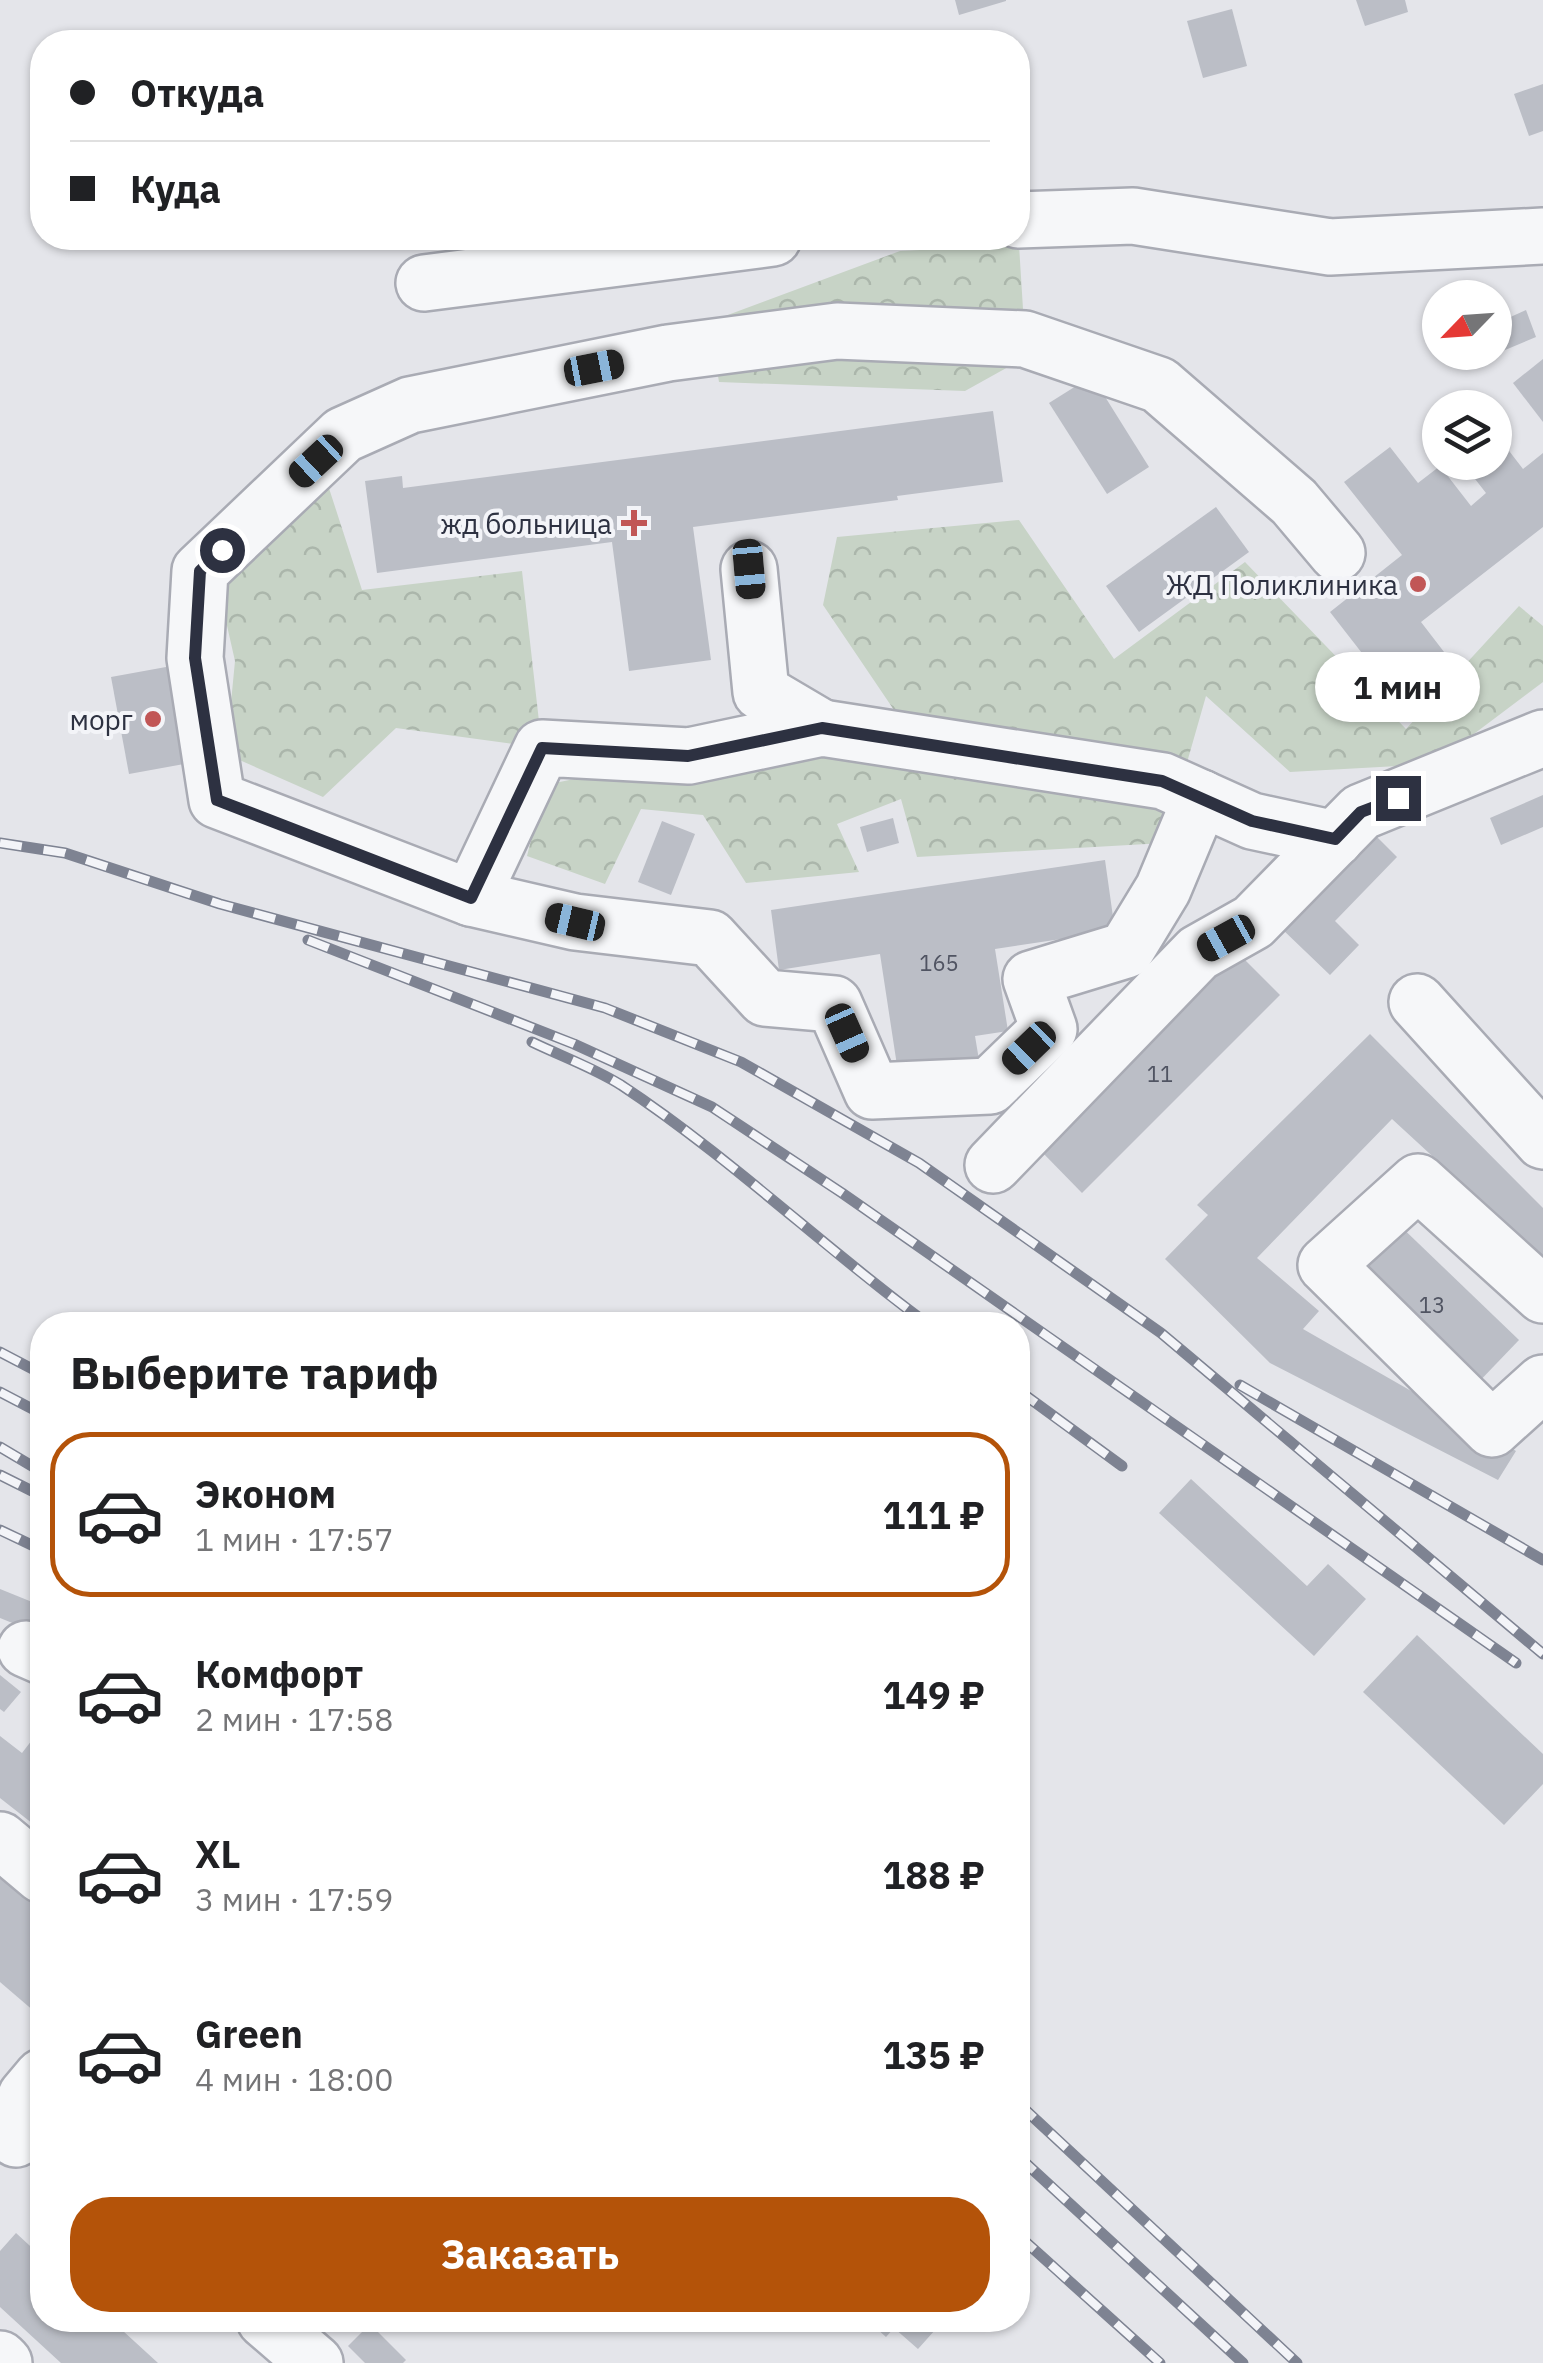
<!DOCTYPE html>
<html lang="ru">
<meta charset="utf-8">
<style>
body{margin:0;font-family:"IBM Plex Sans",sans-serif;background:#f2f2f2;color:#202124;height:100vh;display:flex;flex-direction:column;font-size:38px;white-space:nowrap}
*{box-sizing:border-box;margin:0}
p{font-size:32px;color:#757577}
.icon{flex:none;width:55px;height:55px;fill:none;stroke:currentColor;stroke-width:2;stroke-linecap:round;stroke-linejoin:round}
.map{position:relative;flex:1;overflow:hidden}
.side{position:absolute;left:30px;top:1312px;width:1000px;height:1020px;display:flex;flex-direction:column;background:#fff;border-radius:40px;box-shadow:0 2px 8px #0004}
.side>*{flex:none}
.banner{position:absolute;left:30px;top:30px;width:1000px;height:220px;border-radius:40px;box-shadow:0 2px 8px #0004;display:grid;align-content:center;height:220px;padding:0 40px;background:#fff}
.needle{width:65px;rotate:245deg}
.buttons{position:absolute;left:1422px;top:280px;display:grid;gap:20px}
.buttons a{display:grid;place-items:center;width:90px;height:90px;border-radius:50%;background:#fff;box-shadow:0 2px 8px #0004;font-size:50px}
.end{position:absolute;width:45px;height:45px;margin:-22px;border:12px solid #2d3141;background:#fff;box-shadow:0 0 0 5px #fff}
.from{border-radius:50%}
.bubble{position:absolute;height:70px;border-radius:35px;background:#fff;box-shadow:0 2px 8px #0004;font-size:32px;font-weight:700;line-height:70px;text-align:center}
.car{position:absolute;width:30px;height:60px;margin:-30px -15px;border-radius:12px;box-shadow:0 0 8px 2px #0007;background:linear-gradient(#222 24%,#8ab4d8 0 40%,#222 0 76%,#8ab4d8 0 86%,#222 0)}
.banner b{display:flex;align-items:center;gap:35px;height:95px;font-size:38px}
.banner b+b{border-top:2px solid #e0e0e0}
.banner i{width:25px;height:25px;background:#202124}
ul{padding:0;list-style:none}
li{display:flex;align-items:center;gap:30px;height:165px;margin:0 20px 15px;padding:0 20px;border:5px solid transparent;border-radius:40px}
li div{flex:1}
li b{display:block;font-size:38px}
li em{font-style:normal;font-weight:700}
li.active{border-color:#b45309}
li>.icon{width:90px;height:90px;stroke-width:1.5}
h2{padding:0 40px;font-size:45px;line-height:120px}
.primary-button{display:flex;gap:20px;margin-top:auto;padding:20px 40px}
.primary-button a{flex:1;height:115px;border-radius:40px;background:#b45309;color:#fff;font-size:40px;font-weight:700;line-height:115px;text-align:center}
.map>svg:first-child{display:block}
</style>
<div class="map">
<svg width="1543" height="2363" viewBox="0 0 1543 2363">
<defs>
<pattern id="forest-crowns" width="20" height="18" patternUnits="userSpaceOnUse" patternTransform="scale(2.5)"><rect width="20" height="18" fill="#c7d3c6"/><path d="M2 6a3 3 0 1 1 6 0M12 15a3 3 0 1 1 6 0" fill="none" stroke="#abb6ab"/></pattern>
</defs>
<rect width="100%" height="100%" fill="#e4e5ea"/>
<!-- forest -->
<g fill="url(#forest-crowns)">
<polygon points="1019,245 1026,357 965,391 719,382 709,322 900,251"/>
<polygon points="326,479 362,590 522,571 542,748 396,728 323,797 226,754 235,661 218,586"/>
<polygon points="1019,520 1114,659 1245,562 1406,729 1519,606 1543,626 1543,682 1434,764 1290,772 1206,696 1164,843 917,857 901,799 837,824 859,872 746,883 703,815 641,809 605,884 527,856 545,785 896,713 823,605 837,537"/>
</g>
<!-- building -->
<g fill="#bbbec6">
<polygon points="955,0 1006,0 1006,1 959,15"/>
<polygon points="1356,0 1405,0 1408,12 1365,26"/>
<polygon points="1232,9 1247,66 1203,78 1187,21"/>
<polygon points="1543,84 1543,131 1529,136 1514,94"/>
<polygon points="1526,310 1536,337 1486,358 1484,352 1495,352 1495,324"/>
<polygon points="1543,359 1543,422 1513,383"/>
<polygon points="1092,376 1149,467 1107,494 1049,403"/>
<polygon points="993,411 1003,482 897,496 898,500 693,527 711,660 629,671 612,542 377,573 365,481 402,476 403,488"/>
<polygon points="1503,443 1523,469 1543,453 1543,527 1421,622 1451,661 1400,702 1330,612 1402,555 1344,482 1390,447 1418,483 1440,466 1471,506 1486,493 1468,470 1478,462 1495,462 1495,449"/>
<polygon points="1216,507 1249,552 1139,632 1106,586"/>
<polygon points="177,665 195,762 129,774 111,677"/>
<polygon points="1543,795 1543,827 1501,845 1490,818"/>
<polygon points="893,818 899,843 867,852 860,827"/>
<polygon points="662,821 695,834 671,895 638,882"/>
<polygon points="1374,834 1397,857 1335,921 1359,945 1330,975 1281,928"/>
<polygon points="1105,860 1115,931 995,949 1008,1031 975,1036 979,1060 898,1072 880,954 779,970 771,910"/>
<polygon points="1238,953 1280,995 1082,1193 1040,1150"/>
<polygon points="1370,1034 1543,1208 1543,1258 1392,1119 1257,1258 1319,1311 1303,1329 1516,1451 1498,1480 1270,1363 1165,1259 1208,1215 1197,1205"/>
<polygon points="1392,1218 1519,1340 1472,1389 1345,1267"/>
<polygon points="1191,1479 1307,1586 1328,1564 1366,1599 1314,1656 1159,1513"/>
<polygon points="0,1589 42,1606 42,1635 0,1618"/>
<polygon points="1417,1635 1543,1754 1543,1784 1504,1825 1363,1692"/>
<polygon points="0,1675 21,1692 4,1712 0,1709"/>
<polygon points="42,1727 42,1831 0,1798 0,1736 22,1753"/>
<polygon points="0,1874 42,1910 42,2018 0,1982"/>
<polygon points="16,2233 42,2257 42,2320 111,2320 158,2363 61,2363 0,2307 0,2251"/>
<polygon points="867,2320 944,2320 918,2349 894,2328 886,2337"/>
<polygon points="370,2324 406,2360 403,2363 365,2363 348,2346"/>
</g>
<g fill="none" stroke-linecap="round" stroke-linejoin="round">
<defs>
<g id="minor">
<polyline points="1018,220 1133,216 1330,247 1543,236"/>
<polyline points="424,283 773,238"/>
<polyline points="749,569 761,692 822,728"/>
<polyline points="1335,839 1252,821 1163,781 822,728 689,756 542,748 471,898 217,800 195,658 200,571 343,435 410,405 668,353 837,331 1025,339 1159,385 1294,502 1337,553"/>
<polyline points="471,898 575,922 710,938 765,998 834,1004 872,1091 990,1086 1049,1029 1031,979 1126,950 1163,889 1201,798"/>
<polyline points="1417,1002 1543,1141"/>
<polyline points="993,1165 1198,953 1253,922 1361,812 1543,738"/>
<polyline points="1543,1295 1418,1182 1326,1265 1492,1429 1543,1383"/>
<polyline points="26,1649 42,1656"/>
<polyline points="0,1840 42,1875"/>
<polyline points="16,2139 26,2096 42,2077"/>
<polyline points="265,2320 315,2363"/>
<polyline points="0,2359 4,2363"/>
</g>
</defs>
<!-- minor casing -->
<use href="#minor" stroke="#a9abb4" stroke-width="60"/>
<!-- minor -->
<use href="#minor" stroke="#f6f7f9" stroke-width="55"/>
<defs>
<g id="rail">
<polyline points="0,843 65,853 220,904 605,1008 741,1062 919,1163 1161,1333 1543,1654"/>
<polyline points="308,940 574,1044 712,1107 842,1193 1516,1663"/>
<path d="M532,1042c29,14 62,26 89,43 109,72 203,163 308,240"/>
<polyline points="0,1352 42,1374"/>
<polyline points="1240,1385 1543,1560"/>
<polyline points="1018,1390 1122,1466"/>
<polyline points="0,1392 42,1414"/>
<polyline points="0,1447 42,1472"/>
<polyline points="0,1475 42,1496"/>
<polyline points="0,1530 42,1550"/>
<polyline points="1018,2103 1297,2363"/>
<polyline points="1018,2156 1243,2363"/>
<polyline points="1018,2235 1160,2363"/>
</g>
</defs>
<!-- rail casing -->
<use href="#rail" stroke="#7e8392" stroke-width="11"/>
<!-- rail -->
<use href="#rail" stroke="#f3f4f8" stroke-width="8" stroke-dasharray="22" stroke-linecap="butt"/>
</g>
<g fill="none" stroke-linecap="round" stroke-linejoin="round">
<!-- route -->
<polyline stroke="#2d3141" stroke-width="12" points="222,550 200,571 195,658 217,800 471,898 542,748 688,756 822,728 1162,781 1252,821 1335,839 1361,812 1398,798"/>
</g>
<!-- markers -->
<g fill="#c15656" stroke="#f3f4f8" stroke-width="4">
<path d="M629 508h10v10h10v10h-10v10h-10v-10h-10v-10h10z"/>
<circle cx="1418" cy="584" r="10"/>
<circle cx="153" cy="719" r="10"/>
</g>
<g text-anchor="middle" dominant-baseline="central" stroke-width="8" stroke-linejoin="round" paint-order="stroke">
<!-- number labels -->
<g font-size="22" fill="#505462">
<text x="939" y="962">165</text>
<text x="1160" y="1073">11</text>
<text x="1432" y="1304">13</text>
</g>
<!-- poi labels -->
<g font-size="28" fill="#2d3141" stroke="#f3f4f8" text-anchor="end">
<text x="612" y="523">жд больница</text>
<text x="1398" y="584">ЖД Поликлиника</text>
<text x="133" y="719">морг</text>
</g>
</g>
</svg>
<div class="buttons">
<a><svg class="needle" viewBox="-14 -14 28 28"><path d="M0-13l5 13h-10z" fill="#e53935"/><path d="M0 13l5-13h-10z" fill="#757577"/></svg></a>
<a><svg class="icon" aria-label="layers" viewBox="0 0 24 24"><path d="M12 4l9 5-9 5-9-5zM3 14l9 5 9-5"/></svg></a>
</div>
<i class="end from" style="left:222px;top:550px"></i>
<i class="end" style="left:1398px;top:798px"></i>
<div class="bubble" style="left:1315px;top:652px;width:165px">1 мин</div>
<i class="car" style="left:594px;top:368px;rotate:79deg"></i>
<i class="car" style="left:316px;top:461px;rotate:227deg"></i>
<i class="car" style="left:749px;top:569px;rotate:175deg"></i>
<i class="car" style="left:575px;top:922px;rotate:283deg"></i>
<i class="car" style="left:1226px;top:938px;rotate:241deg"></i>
<i class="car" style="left:847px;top:1033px;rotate:156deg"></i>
<i class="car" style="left:1029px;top:1048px;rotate:226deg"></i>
<div class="banner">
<b><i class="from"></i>Откуда</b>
<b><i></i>Куда</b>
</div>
<section class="side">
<h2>Выберите тариф</h2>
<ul>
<li class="active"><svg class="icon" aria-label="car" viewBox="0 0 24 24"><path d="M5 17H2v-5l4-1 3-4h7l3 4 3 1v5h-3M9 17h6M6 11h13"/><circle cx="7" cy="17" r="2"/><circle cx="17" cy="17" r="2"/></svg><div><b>Эконом</b><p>1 мин · 17:57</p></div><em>111 ₽</em></li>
<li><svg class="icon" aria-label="car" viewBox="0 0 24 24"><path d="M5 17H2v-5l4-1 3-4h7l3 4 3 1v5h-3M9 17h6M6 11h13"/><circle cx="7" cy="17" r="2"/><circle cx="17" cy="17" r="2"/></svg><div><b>Комфорт</b><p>2 мин · 17:58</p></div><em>149 ₽</em></li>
<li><svg class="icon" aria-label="car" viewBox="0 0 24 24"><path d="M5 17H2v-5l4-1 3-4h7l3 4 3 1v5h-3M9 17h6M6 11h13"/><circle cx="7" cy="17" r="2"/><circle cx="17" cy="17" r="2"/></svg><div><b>XL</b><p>3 мин · 17:59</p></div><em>188 ₽</em></li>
<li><svg class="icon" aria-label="car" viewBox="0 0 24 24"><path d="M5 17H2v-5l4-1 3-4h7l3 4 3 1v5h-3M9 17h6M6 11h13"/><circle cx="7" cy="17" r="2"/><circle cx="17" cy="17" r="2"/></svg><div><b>Green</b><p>4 мин · 18:00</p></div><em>135 ₽</em></li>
</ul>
<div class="primary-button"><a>Заказать</a></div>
</section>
</div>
